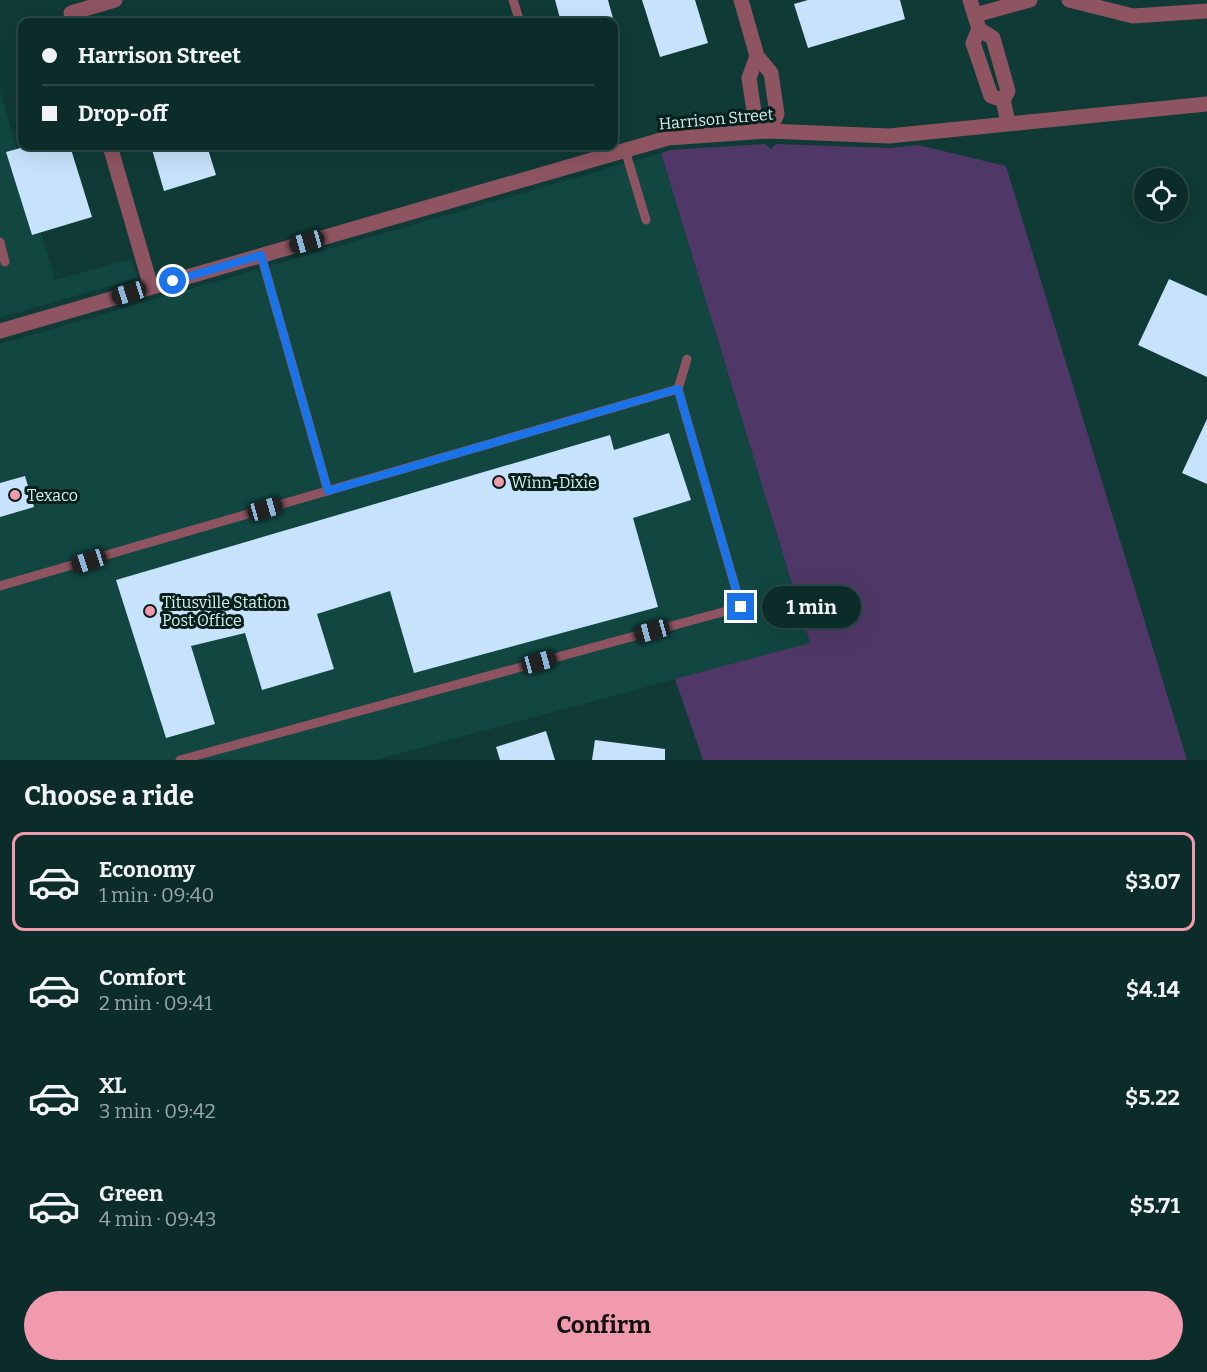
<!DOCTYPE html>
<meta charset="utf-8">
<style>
body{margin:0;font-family:Bitter,serif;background:#143430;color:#f1f3f6;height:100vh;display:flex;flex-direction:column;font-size:22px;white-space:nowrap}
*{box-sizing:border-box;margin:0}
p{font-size:20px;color:#9aa7a8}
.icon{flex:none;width:33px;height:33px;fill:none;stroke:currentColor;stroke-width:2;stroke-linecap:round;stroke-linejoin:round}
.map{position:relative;height:760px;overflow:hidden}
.sheet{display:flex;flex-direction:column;background:#0b2c28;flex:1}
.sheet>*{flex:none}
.top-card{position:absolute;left:18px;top:18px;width:600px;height:132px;border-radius:12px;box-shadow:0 6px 24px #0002,0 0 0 2px #2b4845;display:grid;align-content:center;height:132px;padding:0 24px;background:#0b2c28}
.controls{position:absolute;left:1134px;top:168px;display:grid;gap:12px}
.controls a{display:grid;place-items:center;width:54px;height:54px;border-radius:50%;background:#0b2c28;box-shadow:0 6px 24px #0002,0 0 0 2px #2b4845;font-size:30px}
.end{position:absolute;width:27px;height:27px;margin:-14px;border:8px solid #1a73e8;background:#fff;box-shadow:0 0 0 3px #fff}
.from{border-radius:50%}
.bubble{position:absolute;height:42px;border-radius:21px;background:#0b2c28;box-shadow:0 6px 24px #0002,0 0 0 2px #2b4845;font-size:20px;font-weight:700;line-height:42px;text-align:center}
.car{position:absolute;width:18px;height:36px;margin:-18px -9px;border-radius:8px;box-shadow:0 0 4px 2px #0007;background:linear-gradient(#222 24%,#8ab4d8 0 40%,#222 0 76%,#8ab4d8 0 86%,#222 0)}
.top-card b{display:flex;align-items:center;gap:21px;height:57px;font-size:22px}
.top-card b+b{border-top:2px solid #2b4845}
.top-card i{width:15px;height:15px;background:#f1f3f6}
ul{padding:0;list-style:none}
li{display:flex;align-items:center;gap:18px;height:99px;margin:0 12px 9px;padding:0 12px;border:3px solid transparent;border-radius:12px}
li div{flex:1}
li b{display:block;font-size:22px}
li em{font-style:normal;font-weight:700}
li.on{border-color:#f29aad}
li>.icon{width:54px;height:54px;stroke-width:1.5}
h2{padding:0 24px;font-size:27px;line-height:72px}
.primary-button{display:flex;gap:12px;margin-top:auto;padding:12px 24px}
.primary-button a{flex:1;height:69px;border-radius:36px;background:#f29aad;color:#111;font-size:24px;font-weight:700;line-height:69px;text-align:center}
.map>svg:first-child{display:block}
</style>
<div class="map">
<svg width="1207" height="760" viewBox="0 0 1207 760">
<rect width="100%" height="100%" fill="#0f3a36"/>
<!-- built -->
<g fill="#114641">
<polygon points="0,91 55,280 131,259 137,278 0,318"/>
<polygon points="661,153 810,643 375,760 0,760 0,344"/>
</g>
<!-- green -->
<polygon fill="#4f3867" points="765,144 771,149 776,144 890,148 918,145 1006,166 1187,760 703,760 675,679 810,643 661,153 670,150"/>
<!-- building -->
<g fill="#c7e3fc">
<polygon points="555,0 608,0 614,22 561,22"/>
<polygon points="642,0 695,0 708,43 660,57"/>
<polygon points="808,0 900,0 905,19 808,48 794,4"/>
<polygon points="28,146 70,146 92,217 32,235 6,152"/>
<polygon points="151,146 207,146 216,175 164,191"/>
<polygon points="1169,279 1207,296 1207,377 1138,345"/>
<polygon points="1207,419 1207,484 1182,473"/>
<polygon points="669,433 691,500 633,518 658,607 414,673 390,591 317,614 334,669 262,690 245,633 191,646 215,724 166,738 116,580 610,435 614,450"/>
<polygon points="25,476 34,507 0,517 0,483"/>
<polygon points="546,731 555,760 500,760 496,747"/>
<polygon points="595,740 665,749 665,760 592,760"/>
</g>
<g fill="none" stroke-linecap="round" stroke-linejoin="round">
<!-- service -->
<g stroke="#8e5461" stroke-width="9">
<polyline points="513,0 520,22"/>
<polyline points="625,150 646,220"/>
<polyline points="0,242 5,262"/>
<polyline points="261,255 328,491"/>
<polyline points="0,586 678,389 687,359"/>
<polyline points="180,760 741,607 678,389"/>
</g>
<!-- minor -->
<g stroke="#8e5461" stroke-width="15">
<polyline points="741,0 757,56 771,73 777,114 769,131 755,118 749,78 757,56"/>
<polyline points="970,0 979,29 993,38 1008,91 1003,100 1008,122"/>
<polyline points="1069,0 1133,16 1207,11"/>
<polyline points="975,15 1030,0"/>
<polyline points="74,22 71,13 115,0"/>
<polyline points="979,29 973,43 991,96 1003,100"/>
<polyline points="110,146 151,287"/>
</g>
<!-- tertiary -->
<polyline stroke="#8e5461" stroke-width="15" points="0,331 668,138 769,131 889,136 1207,104"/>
</g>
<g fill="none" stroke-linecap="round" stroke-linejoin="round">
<!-- route -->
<polyline stroke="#1a73e8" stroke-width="8" points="173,281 261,255 328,491 678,389 741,607"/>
</g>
<!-- markers -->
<g fill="#f29aad" stroke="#081f1c" stroke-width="2">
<circle cx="499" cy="482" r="6"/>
<circle cx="15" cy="495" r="6"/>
<circle cx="150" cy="611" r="6"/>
</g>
<g text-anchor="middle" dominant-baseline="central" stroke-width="6" stroke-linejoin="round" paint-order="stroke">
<!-- street labels -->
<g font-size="16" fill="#d4f0ec" stroke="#081f1c">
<text transform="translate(716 119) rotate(-5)">Harrison Street</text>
</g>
<!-- poi labels -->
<g font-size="16" fill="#d4f0ec" stroke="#081f1c" text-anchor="start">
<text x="511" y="482">Winn-Dixie</text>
<text x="27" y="495">Texaco</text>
<text x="162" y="602">Titusville Station<tspan x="162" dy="18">Post Office</tspan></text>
</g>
</g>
</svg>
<div class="controls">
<a><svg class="icon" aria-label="locate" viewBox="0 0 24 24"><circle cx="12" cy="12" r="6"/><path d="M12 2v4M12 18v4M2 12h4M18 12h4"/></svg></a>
</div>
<i class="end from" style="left:173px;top:281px"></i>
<i class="end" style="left:741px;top:607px"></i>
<div class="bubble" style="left:762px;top:586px;width:99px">1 min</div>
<i class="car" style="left:307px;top:242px;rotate:254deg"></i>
<i class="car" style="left:129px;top:293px;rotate:253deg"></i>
<i class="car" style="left:265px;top:509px;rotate:74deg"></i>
<i class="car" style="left:89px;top:561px;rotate:252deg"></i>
<i class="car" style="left:652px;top:631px;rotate:255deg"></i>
<i class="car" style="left:539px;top:662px;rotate:75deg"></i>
<div class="top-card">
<b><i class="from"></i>Harrison Street</b>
<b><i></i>Drop-off</b>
</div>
</div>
<section class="sheet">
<h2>Choose a ride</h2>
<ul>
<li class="on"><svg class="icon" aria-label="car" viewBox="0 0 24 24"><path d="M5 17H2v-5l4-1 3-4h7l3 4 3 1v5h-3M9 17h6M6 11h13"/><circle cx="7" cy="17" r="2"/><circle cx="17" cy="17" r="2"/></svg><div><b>Economy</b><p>1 min · 09:40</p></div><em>$3.07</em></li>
<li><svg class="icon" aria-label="car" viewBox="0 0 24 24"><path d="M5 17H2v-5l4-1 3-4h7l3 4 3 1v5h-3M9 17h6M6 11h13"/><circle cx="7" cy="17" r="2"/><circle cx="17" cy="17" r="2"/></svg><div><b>Comfort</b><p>2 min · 09:41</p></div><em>$4.14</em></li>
<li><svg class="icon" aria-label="car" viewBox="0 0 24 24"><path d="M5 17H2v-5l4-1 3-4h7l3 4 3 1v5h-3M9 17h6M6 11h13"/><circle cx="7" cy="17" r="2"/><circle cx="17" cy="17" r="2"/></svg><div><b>XL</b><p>3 min · 09:42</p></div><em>$5.22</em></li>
<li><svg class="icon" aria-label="car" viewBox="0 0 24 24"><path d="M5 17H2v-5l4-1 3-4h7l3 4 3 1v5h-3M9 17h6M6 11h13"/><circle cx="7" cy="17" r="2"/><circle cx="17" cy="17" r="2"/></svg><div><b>Green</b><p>4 min · 09:43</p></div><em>$5.71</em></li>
</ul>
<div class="primary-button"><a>Confirm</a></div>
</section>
